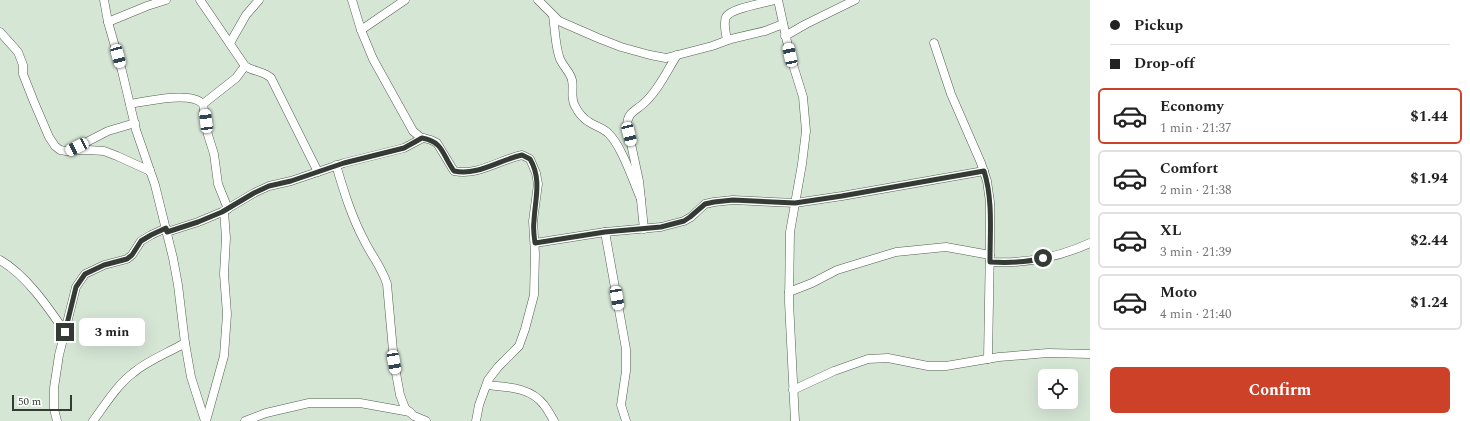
<!DOCTYPE html>
<meta charset="utf-8">
<style>
body{margin:0;font-family:Spectral,serif;background:#f6f6f6;color:#222;height:100vh;display:flex;flex-direction:column;font-size:15px;white-space:nowrap}
*{box-sizing:border-box;margin:0}
p{font-size:13px;color:#767676}
.icon{flex:none;width:22px;height:22px;fill:none;stroke:currentColor;stroke-width:2;stroke-linecap:round;stroke-linejoin:round}
.map{position:relative;flex:1;overflow:hidden}
.panel{display:flex;flex-direction:column;background:#fff;width:380px}
.panel>*{flex:none}
.hud{display:grid;align-content:center;height:88px;padding:0 20px;background:#fff}
.fabs{position:absolute;left:1038px;top:369px;display:grid;gap:8px}
.fabs a{display:grid;place-items:center;width:40px;height:40px;border-radius:6px;background:#fff;box-shadow:0 4px 16px #0002;font-size:20px}
.scale{position:absolute;left:12px;bottom:10px;width:60px;box-sizing:border-box;padding-left:4px;border:2px solid #343b34;border-top:0;font-size:11px;line-height:14px;white-space:nowrap;color:#343b34;-webkit-text-stroke:3px #fff;paint-order:stroke}
.end{position:absolute;width:18px;height:18px;margin:-9px;border:5px solid #343b34;background:#fff;box-shadow:0 0 0 2px #fff}
.from{border-radius:50%}
.bubble{position:absolute;height:28px;border-radius:6px;background:#fff;box-shadow:0 4px 16px #0002;font-size:13px;font-weight:700;line-height:28px;text-align:center}
.car{position:absolute;width:12px;height:24px;margin:-12px -6px;border-radius:5px;box-shadow:0 0 3px 1px #0007;background:linear-gradient(#fff 24%,#345 0 40%,#fff 0 76%,#345 0 86%,#fff 0)}
.hud b{display:flex;align-items:center;gap:14px;height:38px;font-size:15px}
.hud b+b{border-top:1px solid #e0e0e0}
.hud i{width:10px;height:10px;background:#222}
ul{padding:0;list-style:none}
li{display:flex;align-items:center;gap:12px;height:56px;margin:0 8px 6px;padding:0 12px;border:2px solid #e0e0e0;border-radius:6px}
li div{flex:1}
li b{display:block;font-size:15px}
li em{font-style:normal;font-weight:700}
li.active{border-color:#cd4129}
li>.icon{width:36px;height:36px;stroke-width:1.5}
.primary-button{display:flex;gap:8px;margin-top:auto;padding:8px 20px}
.primary-button a{flex:1;height:46px;border-radius:6px;background:#cd4129;color:#fff;font-size:16px;font-weight:700;line-height:46px;text-align:center}
main{display:flex;flex:1;min-height:0}
.map>svg:first-child{display:block}
</style>
<main>
<div class="map">
<svg width="1090" height="421" viewBox="0 0 1090 421">
<rect width="100%" height="100%" fill="#d6e6d5"/>
<g fill="none" stroke-linecap="round" stroke-linejoin="round">
<defs>
<g id="minor">
<polyline points="104,0 108,22 122,71 136,130 155,185 173,258 178,285 185,343 191,377 205,421"/>
<path d="M200,0l45,66c9,6 19,5 26,12l47,94"/>
<path d="M352,0l9,30 12,29 40,72 7,6 11,3 6,3 17,28c24,5 45,-11 68,-16l8,4 6,14 2,11 -5,37 2,33 -1,41 -9,34 -6,17 -21,21 -10,13 -9,25 -3,16"/>
<polyline points="538,0 559,21 598,38 621,47 650,55 666,58 712,46 731,39 765,31 783,24"/>
<polyline points="778,0 790,55 803,97 806,131 802,164 790,232 789,302 795,421"/>
<path d="M553,16c2,13 2,27 6,40 2,9 11,15 13,24 2,9 -2,17 3,26 3,6 9,13 14,16 6,4 14,6 19,11 14,13 25,48 33,66"/>
<polyline points="108,22 147,6 166,0"/>
<polyline points="361,30 405,0"/>
<polyline points="0,32 18,52 23,65 23,74 34,102 49,137 55,146 60,150 66,151 88,150 104,151 117,156 150,171"/>
<polyline points="785,36 806,24 855,0"/>
<path d="M727,40c-1,-6 -4,-16 -1,-23 5,-9 39,-14 49,-17"/>
<polyline points="230,43 246,15 259,0"/>
<polyline points="934,43 951,94 981,163 987,181 990,202 990,244 988,359"/>
<path d="M130,104c17,-3 61,-13 73,0l5,31 6,19 4,30 10,25"/>
<polyline points="203,104 236,78 245,66"/>
<polyline points="73,149 108,131 135,123"/>
<path d="M336,165c8,27 16,53 29,77 7,14 17,26 22,42l7,78 6,33 5,13 9,8 12,5"/>
<path d="M644,229l-5,-48 -12,-56c1,-13 7,-13 16,-21 14,-12 24,-33 34,-49"/>
<polyline points="167,232 198,222 222,212 254,193 269,186 291,181 344,163 404,148 423,138"/>
<polyline points="605,232 626,349 626,371 621,405 626,421"/>
<polyline points="535,243 605,232 661,227 684,221 691,217 705,204 714,202 733,200 795,203 842,196 984,171"/>
<path d="M0,260c26,15 48,47 65,72"/>
<path d="M990,262c36,2 67,-4 100,-19"/>
<polyline points="789,292 812,283 837,270 896,252 946,247 990,255"/>
<path d="M487,385c19,2 44,2 57,20 4,5 7,11 10,16"/>
<polyline points="793,390 834,371 868,359 888,358 928,366 946,366 999,357 1048,353 1090,354"/>
<polyline points="57,421 54,409 54,388 59,355 76,287 85,274 104,265 127,259 132,255 141,241 151,235 166,228"/>
<path d="M93,421c12,-16 24,-36 40,-48 15,-13 35,-20 52,-30"/>
<polyline points="206,421 224,356 227,314 224,274 226,238 224,211"/>
<polyline points="245,421 266,413 309,403 360,403 410,412"/>
</g>
</defs>
<!-- minor casing -->
<use href="#minor" stroke="#526051" stroke-width="9"/>
<!-- minor -->
<use href="#minor" stroke="#fff" stroke-width="8"/>
</g>
<g fill="none" stroke-linecap="round" stroke-linejoin="round">
<!-- route -->
<path stroke="#343b34" stroke-width="5" d="M65,332l11,-45 9,-13 19,-9 23,-6 5,-4 9,-14 10,-6 15,-7 1,4 31,-10 24,-10 32,-19 15,-7 22,-5 53,-18 60,-15 18,-10c22,4 20,17 32,33 24,5 45,-11 68,-16l8,4c12,20 5,40 4,62 -1,7 0,15 1,22l70,-11 56,-5 23,-6 6,-4 15,-13 9,-2 19,-2 62,3 47,-7 142,-25c9,28 6,61 6,91 18,1 35,1 53,-4"/>
</g>
</svg>
<div class="fabs">
<a><svg class="icon" aria-label="locate" viewBox="0 0 24 24"><circle cx="12" cy="12" r="6"/><path d="M12 2v4M12 18v4M2 12h4M18 12h4"/></svg></a>
</div>
<div class="scale">50 m</div>
<i class="end from" style="left:1043px;top:258px"></i>
<i class="end" style="left:65px;top:332px"></i>
<div class="bubble" style="left:79px;top:318px;width:66px">3 min</div>
<i class="car" style="left:790px;top:55px;rotate:348deg"></i>
<i class="car" style="left:118px;top:56px;rotate:165deg"></i>
<i class="car" style="left:206px;top:121px;rotate:353deg"></i>
<i class="car" style="left:629px;top:134px;rotate:166deg"></i>
<i class="car" style="left:77px;top:147px;rotate:243deg"></i>
<i class="car" style="left:617px;top:298px;rotate:170deg"></i>
<i class="car" style="left:394px;top:362px;rotate:170deg"></i>
</div>
<section class="panel">
<div class="hud">
<b><i class="from"></i>Pickup</b>
<b><i></i>Drop-off</b>
</div>
<ul>
<li class="active"><svg class="icon" aria-label="car" viewBox="0 0 24 24"><path d="M5 17H2v-5l4-1 3-4h7l3 4 3 1v5h-3M9 17h6M6 11h13"/><circle cx="7" cy="17" r="2"/><circle cx="17" cy="17" r="2"/></svg><div><b>Economy</b><p>1 min · 21:37</p></div><em>$1.44</em></li>
<li><svg class="icon" aria-label="car" viewBox="0 0 24 24"><path d="M5 17H2v-5l4-1 3-4h7l3 4 3 1v5h-3M9 17h6M6 11h13"/><circle cx="7" cy="17" r="2"/><circle cx="17" cy="17" r="2"/></svg><div><b>Comfort</b><p>2 min · 21:38</p></div><em>$1.94</em></li>
<li><svg class="icon" aria-label="car" viewBox="0 0 24 24"><path d="M5 17H2v-5l4-1 3-4h7l3 4 3 1v5h-3M9 17h6M6 11h13"/><circle cx="7" cy="17" r="2"/><circle cx="17" cy="17" r="2"/></svg><div><b>XL</b><p>3 min · 21:39</p></div><em>$2.44</em></li>
<li><svg class="icon" aria-label="car" viewBox="0 0 24 24"><path d="M5 17H2v-5l4-1 3-4h7l3 4 3 1v5h-3M9 17h6M6 11h13"/><circle cx="7" cy="17" r="2"/><circle cx="17" cy="17" r="2"/></svg><div><b>Moto</b><p>4 min · 21:40</p></div><em>$1.24</em></li>
</ul>
<div class="primary-button"><a>Confirm</a></div>
</section>
</main>
